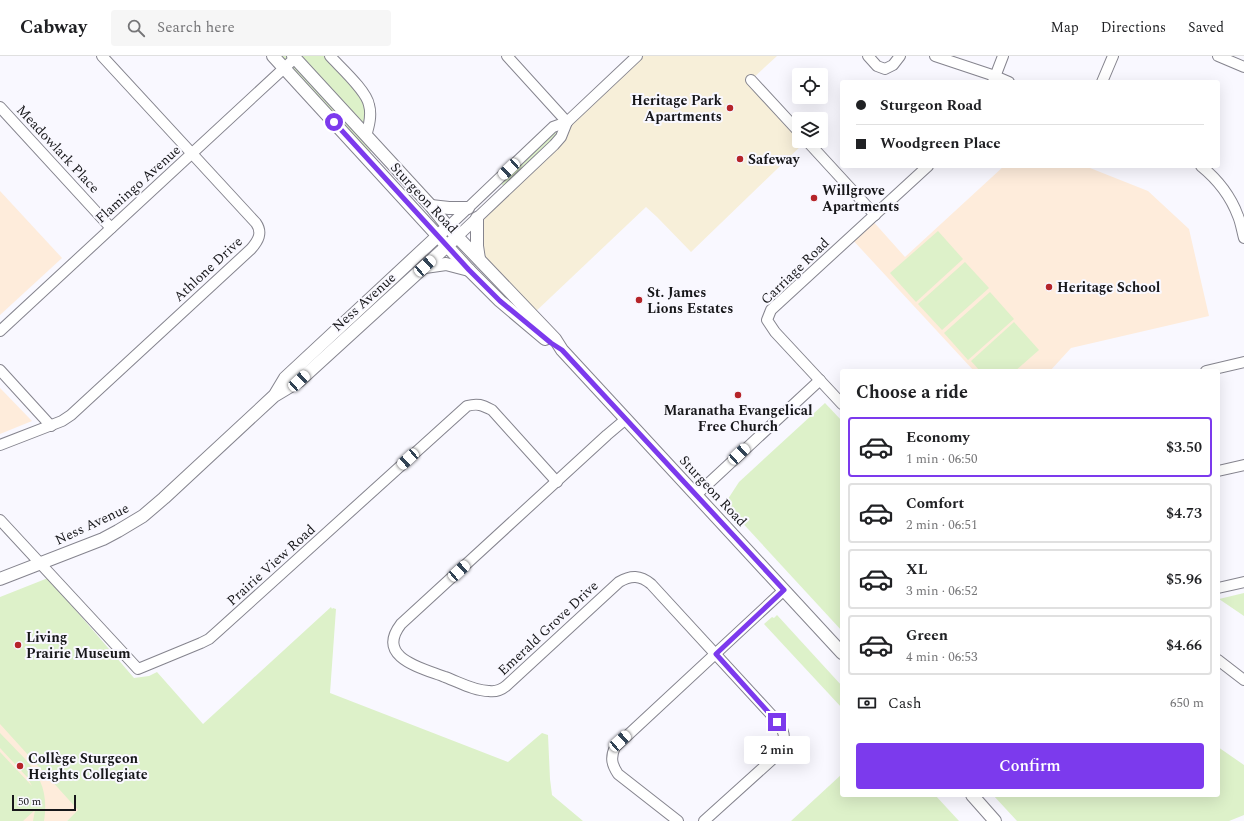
<!DOCTYPE html>
<meta charset="utf-8">
<style>
body{margin:0;font-family:Spectral,serif;background:#f6f6f6;color:#202124;height:100vh;display:flex;flex-direction:column;font-size:15px;white-space:nowrap}
*{box-sizing:border-box;margin:0}
p{font-size:13px;color:#757577}
.icon{flex:none;width:22px;height:22px;fill:none;stroke:currentColor;stroke-width:2;stroke-linecap:round;stroke-linejoin:round}
.map{position:relative;flex:1;overflow:hidden}
.panel{position:absolute;left:840px;top:313px;width:380px;height:428px;display:flex;flex-direction:column;background:#fff;border-radius:4px;box-shadow:0 4px 16px #0002}
.panel>*{flex:none}
.banner{position:absolute;left:840px;top:24px;width:380px;height:88px;border-radius:4px;box-shadow:0 4px 16px #0002;display:grid;align-content:center;height:88px;padding:0 16px;background:#fff}
.controls{position:absolute;left:792px;top:12px;display:grid;gap:8px}
.controls a{display:grid;place-items:center;width:36px;height:36px;border-radius:4px;background:#fff;box-shadow:0 4px 16px #0002;font-size:20px}
.scale{position:absolute;left:12px;bottom:10px;width:64px;box-sizing:border-box;padding-left:4px;border:2px solid #17171a;border-top:0;font-size:11px;line-height:14px;white-space:nowrap;color:#17171a;-webkit-text-stroke:3px #f9f8ff;paint-order:stroke}
.end{position:absolute;width:18px;height:18px;margin:-9px;border:5px solid #7c3aed;background:#fff;box-shadow:0 0 0 2px #fff}
.from{border-radius:50%}
.bubble{position:absolute;height:28px;border-radius:4px;background:#fff;box-shadow:0 4px 16px #0002;font-size:13px;font-weight:600;line-height:28px;text-align:center}
.car{position:absolute;width:12px;height:24px;margin:-12px -6px;border-radius:5px;box-shadow:0 0 3px 1px #0007;background:linear-gradient(#fff 24%,#345 0 40%,#fff 0 76%,#345 0 86%,#fff 0)}
.banner b{display:flex;align-items:center;gap:14px;height:38px;font-size:15px}
.banner b+b{border-top:1px solid #e0e0e0}
.banner i{width:10px;height:10px;background:#202124}
ul{padding:0;list-style:none}
li{display:flex;align-items:center;gap:12px;height:60px;margin:0 8px 6px;padding:0 8px;border:2px solid #e0e0e0;border-radius:4px}
li div{flex:1}
li b{display:block;font-size:15px}
li em{font-style:normal;font-weight:600}
li.on{border-color:#7c3aed}
li>.icon{width:36px;height:36px;stroke-width:1.5}
h2{padding:0 16px;font-size:18px;line-height:48px}
.pay{display:flex;align-items:center;gap:10px;height:44px;padding:0 16px;font-size:15px}
.pay p{margin-inline-start:auto}
.button{display:flex;gap:8px;margin-top:auto;padding:8px 16px}
.button a{flex:1;height:46px;border-radius:4px;background:#7c3aed;color:#fff;font-size:16px;font-weight:600;line-height:46px;text-align:center}
header{display:flex;align-items:center;gap:24px;box-sizing:border-box;height:56px;padding:0 20px;background:#fff;border-bottom:1px solid #e0e0e0}
header strong{font-size:19px}
nav{display:flex;gap:22px;margin-inline-start:auto;font-size:14px}
.search{width:280px;height:36px;background:#f6f6f6;display:flex;align-items:center;gap:10px;box-sizing:border-box;padding:0 14px;border-radius:4px;color:#757577;font-size:15px}
.map>svg:first-child{display:block}
</style>
<header>
<strong>Cabway</strong>
<div class="search"><svg class="icon" aria-label="search" viewBox="0 0 24 24"><circle cx="10" cy="10" r="6"/><path d="M15 15l6 6"/></svg>Search here</div>
<nav><a>Map</a><a>Directions</a><a>Saved</a></nav>
</header>
<div class="map">
<svg width="1244" height="765" viewBox="0 0 1244 765">
<rect width="100%" height="100%" fill="#f9f8ff"/>
<!-- commercial -->
<polygon fill="#f7efd9" points="641,0 777,0 751,24 799,81 799,85 802,85 804,87 691,196 657,161 646,151 532,259 480,204 477,162 567,66"/>
<!-- education -->
<g fill="#feecdb">
<polygon points="1004,110 1090,110 1090,112 1148,135 1189,173 1209,260 1071,292 1050,315 974,315 850,181 871,163 905,201"/>
<polygon points="0,135 62,202 0,259"/>
<polygon points="0,332 32,365 0,378"/>
<polygon points="0,667 80,753 67,765 0,765"/>
</g>
<!-- green -->
<g fill="#ddf1c9">
<polygon points="273,0 330,0 369,48 366,80 376,91 365,100"/>
<polygon points="567,66 561,81 507,134 498,124"/>
<polygon points="938,175 963,203 916,246 890,217"/>
<polygon points="965,206 989,232 942,274 918,248"/>
<polygon points="990,236 1014,263 968,304 944,277"/>
<polygon points="1014,266 1039,294 1015,315 980,315 971,305"/>
<polygon points="825,347 842,365 842,575 737,461 726,446 739,426"/>
<polygon points="48,522 134,622 149,620 157,616 203,668 331,551 332,553 333,552 336,553 330,637 508,706 542,677 548,679 550,723 552,739 583,765 67,765 78,754 0,668 0,541"/>
<polygon points="1244,537 1244,560 1219,543"/>
<polygon points="777,559 842,630 842,652 764,568 772,561 774,562"/>
<path d="M0,677c27,29 51,44 44,88h-11l2,-11 -12,11h-23v-69l32,34 -5,-9 -27,-29z"/>
<polygon points="1218,691 1244,709 1244,759 1229,765 1017,765 993,739 1218,739"/>
<polygon points="842,718 842,739 935,739 959,765 791,765"/>
</g>
<g fill="none" stroke-linecap="round" stroke-linejoin="round">
<defs>
<g id="minor">
<path d="M330,0c10,11 37,35 39,49 3,10 0,21 -3,31"/>
<polyline points="507,0 567,66"/>
<polyline points="868,0 877,10 885,13 893,9 900,0"/>
<polyline points="935,0 995,20 1009,26"/>
<polyline points="1218,0 1244,11"/>
<polyline points="751,24 799,76"/>
<polyline points="993,26 1003,0"/>
<polyline points="1102,26 1113,0"/>
<polyline points="0,51 111,172"/>
<polyline points="807,85 875,159"/>
<path d="M1201,110c16,13 30,31 37,50 3,7 4,15 6,22"/>
<polyline points="448,171 553,71 567,66 637,0"/>
<polyline points="458,180 554,89 561,81 567,66"/>
<polyline points="0,275 295,2"/>
<polyline points="0,314 51,370"/>
<polyline points="1206,315 1244,306"/>
<polyline points="842,348 775,276 767,264 771,254 928,110"/>
<path d="M626,363l-19,16 -206,189c-26,34 21,44 44,53 14,5 29,14 44,14 7,1 12,-1 17,-5l113,-104c12,-7 21,-7 32,2l126,137c10,13 9,23 -1,35l-72,65"/>
<path d="M0,389l62,-24 9,-6 180,-166c7,-8 12,-16 5,-26l-154,-167"/>
<polyline points="1218,415 1244,409"/>
<polyline points="696,439 820,324"/>
<path d="M0,464l138,149 63,-26 8,-4 9,-8 249,-225c11,-3 15,-1 25,4l65,72"/>
<polyline points="1218,532 1244,526"/>
<polyline points="1218,604 1244,624"/>
<path d="M678,765l-60,-47c-6,-9 -8,-16 -3,-27l169,-157"/>
</g>
<g id="major">
<polyline points="273,0 469,214 500,245 545,283"/>
<polyline points="293,0 431,150 448,171 555,283 562,294 842,597"/>
<polyline points="431,150 449,152 468,152"/>
<polyline points="477,162 477,190 479,203"/>
<polyline points="425,211 446,208 469,214"/>
<polyline points="276,337 285,322 443,175"/>
<polyline points="0,523 103,483 118,475 143,460 164,442 274,340 299,325 458,180"/>
<polyline points="972,739 995,765"/>
</g>
</defs>
<!-- minor casing -->
<use href="#minor" stroke="#85848e" stroke-width="12"/>
<!-- major casing -->
<use href="#major" stroke="#85848e" stroke-width="14"/>
<!-- minor -->
<use href="#minor" stroke="#fff" stroke-width="10"/>
<!-- major -->
<use href="#major" stroke="#fff" stroke-width="12"/>
</g>
<g fill="none" stroke-linecap="round" stroke-linejoin="round">
<!-- route -->
<polyline stroke="#7c3aed" stroke-width="5" points="334,66 469,214 500,245 551,287 562,294 784,534 716,598 777,666"/>
</g>
<!-- markers -->
<g fill="#b52429" stroke="#f9f8ff" stroke-width="1.5">
<circle cx="730" cy="52" r="4"/>
<circle cx="740" cy="103" r="4"/>
<circle cx="814" cy="142" r="4"/>
<circle cx="1049" cy="231" r="4"/>
<circle cx="639" cy="244" r="4"/>
<circle cx="738" cy="339" r="4"/>
<circle cx="18" cy="589" r="4"/>
<circle cx="20" cy="710" r="4"/>
</g>
<g text-anchor="middle" dominant-baseline="central" stroke-width="4" stroke-linejoin="round" paint-order="stroke">
<!-- poi labels -->
<g font-size="14" font-weight="bold" fill="#17171a" stroke="#f9f8ff" text-anchor="start">
<text x="722" y="44" text-anchor="end">Heritage Park<tspan x="722" dy="16">Apartments</tspan></text>
<text x="748" y="103">Safeway</text>
<text x="822" y="134">Willgrove<tspan x="822" dy="16">Apartments</tspan></text>
<text x="1057" y="231">Heritage School</text>
<text x="647" y="236">St. James<tspan x="647" dy="16">Lions Estates</tspan></text>
<text x="738" y="354" text-anchor="middle">Maranatha Evangelical<tspan x="738" dy="16">Free Church</tspan></text>
<text x="26" y="581">Living<tspan x="26" dy="16">Prairie Museum</tspan></text>
<text x="28" y="702">Collège Sturgeon<tspan x="28" dy="16">Heights Collegiate</tspan></text>
</g>
<!-- street labels -->
<g font-size="14" fill="#17171a" stroke="#f9f8ff">
<text transform="translate(58 93) rotate(47)">Meadowlark Place</text>
<text transform="translate(138 128) rotate(-42)">Flamingo Avenue</text>
<text transform="translate(424 142) rotate(47)">Sturgeon Road</text>
<text transform="translate(208 213) rotate(-43)">Athlone Drive</text>
<text transform="translate(795 215) rotate(-44)">Carriage Road</text>
<text transform="translate(364 246) rotate(-42)">Ness Avenue</text>
<text transform="translate(713 435) rotate(47)">Sturgeon Road</text>
<text transform="translate(92 468) rotate(-25)">Ness Avenue</text>
<text transform="translate(271 509) rotate(-42)">Prairie View Road</text>
<text transform="translate(548 572) rotate(-43)">Emerald Grove Drive</text>
</g>
</g>
</svg>
<div class="controls">
<a><svg class="icon" aria-label="locate" viewBox="0 0 24 24"><circle cx="12" cy="12" r="6"/><path d="M12 2v4M12 18v4M2 12h4M18 12h4"/></svg></a>
<a><svg class="icon" aria-label="layers" viewBox="0 0 24 24"><path d="M12 4l9 5-9 5-9-5zM3 14l9 5 9-5"/></svg></a>
</div>
<div class="scale">50 m</div>
<i class="end from" style="left:334px;top:66px"></i>
<i class="end" style="left:777px;top:666px"></i>
<div class="bubble" style="left:744px;top:680px;width:66px">2 min</div>
<i class="car" style="left:509px;top:113px;rotate:227deg"></i>
<i class="car" style="left:425px;top:210px;rotate:48deg"></i>
<i class="car" style="left:299px;top:325px;rotate:47deg"></i>
<i class="car" style="left:739px;top:398px;rotate:47deg"></i>
<i class="car" style="left:408px;top:403px;rotate:228deg"></i>
<i class="car" style="left:459px;top:515px;rotate:48deg"></i>
<i class="car" style="left:620px;top:685px;rotate:48deg"></i>
<div class="banner">
<b><i class="from"></i>Sturgeon Road</b>
<b><i></i>Woodgreen Place</b>
</div>
<section class="panel">
<h2>Choose a ride</h2>
<ul>
<li class="on"><svg class="icon" aria-label="car" viewBox="0 0 24 24"><path d="M5 17H2v-5l4-1 3-4h7l3 4 3 1v5h-3M9 17h6M6 11h13"/><circle cx="7" cy="17" r="2"/><circle cx="17" cy="17" r="2"/></svg><div><b>Economy</b><p>1 min · 06:50</p></div><em>$3.50</em></li>
<li><svg class="icon" aria-label="car" viewBox="0 0 24 24"><path d="M5 17H2v-5l4-1 3-4h7l3 4 3 1v5h-3M9 17h6M6 11h13"/><circle cx="7" cy="17" r="2"/><circle cx="17" cy="17" r="2"/></svg><div><b>Comfort</b><p>2 min · 06:51</p></div><em>$4.73</em></li>
<li><svg class="icon" aria-label="car" viewBox="0 0 24 24"><path d="M5 17H2v-5l4-1 3-4h7l3 4 3 1v5h-3M9 17h6M6 11h13"/><circle cx="7" cy="17" r="2"/><circle cx="17" cy="17" r="2"/></svg><div><b>XL</b><p>3 min · 06:52</p></div><em>$5.96</em></li>
<li><svg class="icon" aria-label="car" viewBox="0 0 24 24"><path d="M5 17H2v-5l4-1 3-4h7l3 4 3 1v5h-3M9 17h6M6 11h13"/><circle cx="7" cy="17" r="2"/><circle cx="17" cy="17" r="2"/></svg><div><b>Green</b><p>4 min · 06:53</p></div><em>$4.66</em></li>
</ul>
<div class="pay"><svg class="icon" aria-label="cash" viewBox="0 0 24 24"><path d="M3 7h18v10H3z"/><circle cx="12" cy="12" r="2"/></svg>Cash<p>650 m</p></div>
<div class="button"><a>Confirm</a></div>
</section>
</div>
